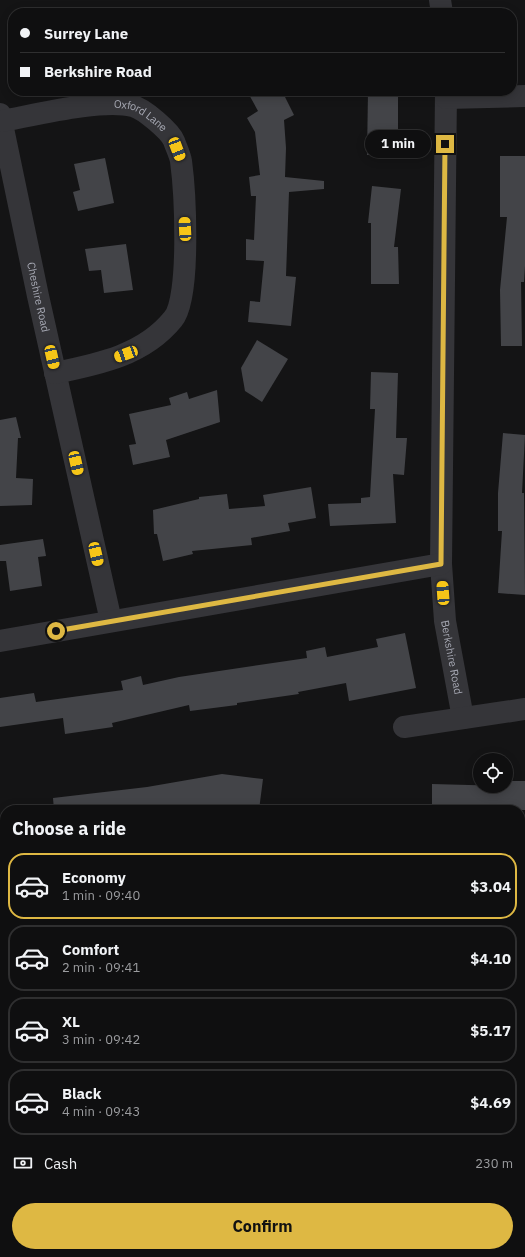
<!DOCTYPE html>
<meta charset="utf-8">
<style>
body{margin:0;font-family:"IBM Plex Sans",sans-serif;background:#1d1d1e;color:#f1f3f6;height:100vh;display:flex;flex-direction:column;font-size:15px;white-space:nowrap}
*{box-sizing:border-box;margin:0}
p{font-size:13px;color:#9b9c9f}
.icon{flex:none;width:22px;height:22px;fill:none;stroke:currentColor;stroke-width:2;stroke-linecap:round;stroke-linejoin:round}
.map{position:relative;flex:1;overflow:hidden}
.drawer{position:absolute;left:0px;top:805px;width:525px;height:452px;display:flex;flex-direction:column;background:#0f0f10;border-radius:16px 16px 0 0;box-shadow:0 2px 10px #0003,0 0 0 1px #2f2f30}
.drawer>*{flex:none}
.top-card{position:absolute;left:8px;top:8px;width:509px;height:88px;border-radius:16px;box-shadow:0 2px 10px #0003,0 0 0 1px #2f2f30;display:grid;align-content:center;height:88px;padding:0 12px;background:#0f0f10}
.tools{position:absolute;left:473px;top:753px;display:grid;gap:8px}
.tools a{display:grid;place-items:center;width:40px;height:40px;border-radius:50%;background:#0f0f10;box-shadow:0 2px 10px #0003,0 0 0 1px #2f2f30;font-size:20px}
.end{position:absolute;width:18px;height:18px;margin:-9px;border:5px solid #deb843;background:#111;box-shadow:0 0 0 2px #111}
.from{border-radius:50%}
.bubble{position:absolute;height:28px;border-radius:14px;background:#0f0f10;box-shadow:0 2px 10px #0003,0 0 0 1px #2f2f30;font-size:13px;font-weight:800;line-height:28px;text-align:center}
.car{position:absolute;width:12px;height:24px;margin:-12px -6px;border-radius:5px;box-shadow:0 0 3px 1px #0007;background:linear-gradient(#f5c518 24%,#345 0 40%,#f5c518 0 76%,#345 0 86%,#f5c518 0)}
.top-card b{display:flex;align-items:center;gap:14px;height:38px;font-size:15px}
.top-card b+b{border-top:1px solid #2f2f30}
.top-card i{width:10px;height:10px;background:#f1f3f6}
ul{padding:0;list-style:none}
li{display:flex;align-items:center;gap:12px;height:66px;margin:0 8px 6px;padding:0 4px;border:2px solid #2f2f30;border-radius:16px}
li div{flex:1}
li b{display:block;font-size:15px}
li em{font-style:normal;font-weight:800}
li.current{border-color:#deb843}
li>.icon{width:36px;height:36px;stroke-width:1.5}
h2{padding:0 12px;font-size:18px;line-height:48px}
.pay{display:flex;align-items:center;gap:10px;height:44px;padding:0 12px;font-size:15px}
.pay p{margin-inline-start:auto}
.action{display:flex;gap:8px;margin-top:auto;padding:8px 12px}
.action a{flex:1;height:46px;border-radius:24px;background:#deb843;color:#111;font-size:16px;font-weight:800;line-height:46px;text-align:center}
.map>svg:first-child{display:block}
</style>
<div class="map">
<svg width="525" height="1257" viewBox="0 0 525 1257">
<rect width="100%" height="100%" fill="#141415"/>
<!-- building -->
<g fill="#434448">
<polygon points="247,91 282,91 294,115 284,120 286,148 285,177 324,181 324,189 289,192 286,276 296,277 291,326 248,322 250,301 260,302 264,261 246,260 246,239 254,240 256,196 251,196 249,177 260,175 255,132 247,118 258,111"/>
<polygon points="368,91 398,91 398,155 367,155"/>
<polygon points="500,156 525,156 525,266 524,282 521,282 522,346 501,346 500,290 507,217 500,217"/>
<polygon points="105,158 114,203 78,211 73,192 80,190 74,164"/>
<polygon points="372,186 401,189 394,247 398,247 399,284 371,284 371,223 368,223"/>
<polygon points="126,244 133,290 104,293 101,270 89,271 85,249"/>
<polygon points="257,340 288,359 262,402 245,391 241,368"/>
<polygon points="371,372 398,373 396,438 407,438 404,475 393,474 396,523 330,526 328,504 361,503 361,498 370,497 375,409 370,409"/>
<polygon points="217,390 220,422 166,440 170,457 133,465 129,445 136,444 129,414 171,405 169,398 187,392 189,399"/>
<polygon points="16,417 21,438 18,438 16,478 33,479 32,505 0,506 0,420"/>
<polygon points="503,433 525,435 522,493 524,493 525,595 498,593 502,531 498,531 498,493"/>
<polygon points="311,487 316,518 288,523 290,531 251,538 252,545 192,551 193,554 163,561 157,534 154,534 153,510 199,499 199,497 227,494 229,509 265,506 263,495"/>
<polygon points="43,539 46,556 38,557 42,586 10,591 6,561 0,561 0,545"/>
<polygon points="405,633 416,688 349,701 346,683 298,692 299,694 237,703 237,705 190,711 189,705 112,723 113,727 65,734 63,718 0,727 0,698 34,693 36,702 123,690 121,681 141,676 143,685 179,677 307,658 306,651 325,647 327,657 378,647 376,639"/>
<polygon points="222,774 263,779 259,810 54,810 53,798 147,787"/>
<polygon points="506,781 525,781 525,810 432,810 432,784 506,786"/>
</g>
<g fill="none" stroke-linecap="round" stroke-linejoin="round">
<!-- minor -->
<g stroke="#353539" stroke-width="22">
<polyline points="440,0 442,13"/>
<path id="s1" d="M446,91l-5,473 4,57 18,97"/>
<polyline points="446,98 525,96"/>
<path id="s2" d="M0,114l38,182 73,325"/>
<path id="s3" d="M2,121c33,-6 100,-23 131,-15 11,3 37,25 41,35 2,6 6,14 7,20 4,30 10,137 -8,158 -29,36 -74,45 -118,54"/>
<polyline points="0,641 441,564"/>
<polyline points="404,727 525,709"/>
<polyline points="0,906 5,905"/>
<polyline points="520,981 525,980"/>
<polyline points="520,1248 525,1247"/>
<polyline points="493,1253 496,1252"/>
<polyline points="288,1257 289,1252"/>
</g>
</g>
<g fill="none" stroke-linecap="round" stroke-linejoin="round">
<!-- route -->
<polyline stroke="#deb843" stroke-width="5" points="56,631 441,564 445,144"/>
</g>
<g text-anchor="middle" dominant-baseline="central" stroke-width="3" stroke-linejoin="round" paint-order="stroke">
<!-- street labels -->
<g font-size="11" fill="#a7a9b4" stroke="#0f0f10">
<text stroke="none"><textPath href="#s3" startOffset="143">Oxford Lane</textPath></text>
<text stroke="none"><textPath href="#s2" startOffset="187">Cheshire Road</textPath></text>
<text stroke="none"><textPath href="#s1" startOffset="567">Berkshire Road</textPath></text>
</g>
</g>
</svg>
<div class="tools">
<a><svg class="icon" aria-label="locate" viewBox="0 0 24 24"><circle cx="12" cy="12" r="6"/><path d="M12 2v4M12 18v4M2 12h4M18 12h4"/></svg></a>
</div>
<i class="end from" style="left:56px;top:631px"></i>
<i class="end" style="left:445px;top:144px"></i>
<div class="bubble" style="left:365px;top:130px;width:66px">1 min</div>
<i class="car" style="left:177px;top:149px;rotate:159deg"></i>
<i class="car" style="left:185px;top:229px;rotate:357deg"></i>
<i class="car" style="left:126px;top:354px;rotate:250deg"></i>
<i class="car" style="left:52px;top:357px;rotate:167deg"></i>
<i class="car" style="left:76px;top:463px;rotate:167deg"></i>
<i class="car" style="left:96px;top:554px;rotate:167deg"></i>
<i class="car" style="left:443px;top:593px;rotate:356deg"></i>
<div class="top-card">
<b><i class="from"></i>Surrey Lane</b>
<b><i></i>Berkshire Road</b>
</div>
<section class="drawer">
<h2>Choose a ride</h2>
<ul>
<li class="current"><svg class="icon" aria-label="car" viewBox="0 0 24 24"><path d="M5 17H2v-5l4-1 3-4h7l3 4 3 1v5h-3M9 17h6M6 11h13"/><circle cx="7" cy="17" r="2"/><circle cx="17" cy="17" r="2"/></svg><div><b>Economy</b><p>1 min · 09:40</p></div><em>$3.04</em></li>
<li><svg class="icon" aria-label="car" viewBox="0 0 24 24"><path d="M5 17H2v-5l4-1 3-4h7l3 4 3 1v5h-3M9 17h6M6 11h13"/><circle cx="7" cy="17" r="2"/><circle cx="17" cy="17" r="2"/></svg><div><b>Comfort</b><p>2 min · 09:41</p></div><em>$4.10</em></li>
<li><svg class="icon" aria-label="car" viewBox="0 0 24 24"><path d="M5 17H2v-5l4-1 3-4h7l3 4 3 1v5h-3M9 17h6M6 11h13"/><circle cx="7" cy="17" r="2"/><circle cx="17" cy="17" r="2"/></svg><div><b>XL</b><p>3 min · 09:42</p></div><em>$5.17</em></li>
<li><svg class="icon" aria-label="car" viewBox="0 0 24 24"><path d="M5 17H2v-5l4-1 3-4h7l3 4 3 1v5h-3M9 17h6M6 11h13"/><circle cx="7" cy="17" r="2"/><circle cx="17" cy="17" r="2"/></svg><div><b>Black</b><p>4 min · 09:43</p></div><em>$4.69</em></li>
</ul>
<div class="pay"><svg class="icon" aria-label="cash" viewBox="0 0 24 24"><path d="M3 7h18v10H3z"/><circle cx="12" cy="12" r="2"/></svg>Cash<p>230 m</p></div>
<div class="action"><a>Confirm</a></div>
</section>
</div>
